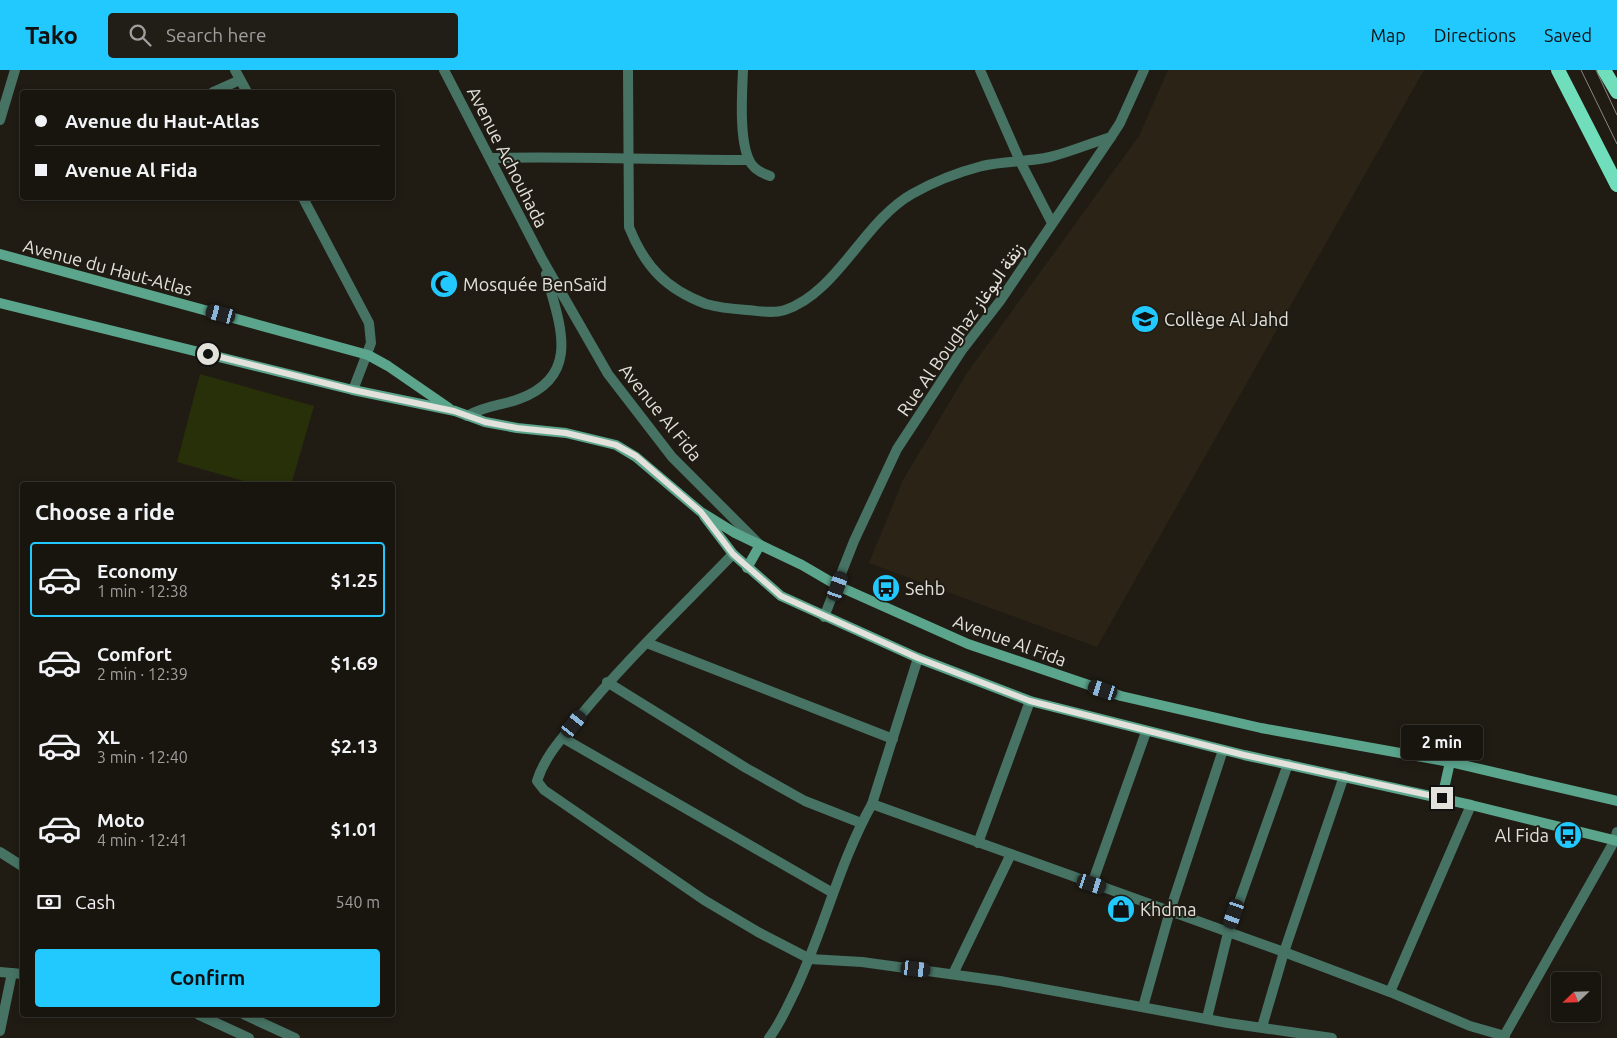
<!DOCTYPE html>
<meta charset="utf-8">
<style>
body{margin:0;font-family:Ubuntu,Vazirmatn,sans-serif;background:#211e18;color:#f1f3f6;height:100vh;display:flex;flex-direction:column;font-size:19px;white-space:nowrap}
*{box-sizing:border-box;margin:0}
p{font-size:16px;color:#9f9f9e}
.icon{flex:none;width:28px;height:28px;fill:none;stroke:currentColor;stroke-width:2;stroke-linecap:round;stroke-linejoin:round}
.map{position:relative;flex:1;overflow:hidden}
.panel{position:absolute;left:20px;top:412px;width:375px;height:535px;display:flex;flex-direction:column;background:#18150f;border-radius:5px;box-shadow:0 2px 8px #0003,0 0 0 1px #36342f}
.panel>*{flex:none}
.guide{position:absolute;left:20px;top:20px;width:375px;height:110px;border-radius:5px;box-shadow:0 2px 8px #0003,0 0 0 1px #36342f;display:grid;align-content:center;height:110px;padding:0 15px;background:#18150f}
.needle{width:32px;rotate:247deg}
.fabs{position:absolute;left:1551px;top:902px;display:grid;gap:10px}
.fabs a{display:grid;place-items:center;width:50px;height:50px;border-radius:5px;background:#18150f;box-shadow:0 2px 8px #0003,0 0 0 1px #36342f;font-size:25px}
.end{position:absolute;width:22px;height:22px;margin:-11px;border:6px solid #e3e1db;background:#111;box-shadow:0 0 0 2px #111}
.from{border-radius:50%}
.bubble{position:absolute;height:35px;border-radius:5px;background:#18150f;box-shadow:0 2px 8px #0003,0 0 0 1px #36342f;font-size:16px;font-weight:700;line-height:35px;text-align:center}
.car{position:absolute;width:15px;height:30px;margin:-15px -8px;border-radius:6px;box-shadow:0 0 4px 1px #0007;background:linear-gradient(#222 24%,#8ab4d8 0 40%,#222 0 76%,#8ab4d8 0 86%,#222 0)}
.guide b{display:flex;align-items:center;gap:18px;height:48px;font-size:19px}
.guide b+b{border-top:1px solid #36342f}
.guide i{width:12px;height:12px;background:#f1f3f6}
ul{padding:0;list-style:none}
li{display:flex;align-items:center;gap:15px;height:75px;margin:0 10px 8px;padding:0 5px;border:2px solid transparent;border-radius:5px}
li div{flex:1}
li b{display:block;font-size:19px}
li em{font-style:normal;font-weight:700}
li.selected{border-color:#22c9fe}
li>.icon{width:45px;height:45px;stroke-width:1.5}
h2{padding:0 15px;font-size:22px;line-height:60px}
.pay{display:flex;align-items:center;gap:12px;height:55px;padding:0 15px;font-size:19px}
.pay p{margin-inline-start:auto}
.cta{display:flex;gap:10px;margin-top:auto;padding:10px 15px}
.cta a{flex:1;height:58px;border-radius:5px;background:#22c9fe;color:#111;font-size:20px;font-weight:700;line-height:58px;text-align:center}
header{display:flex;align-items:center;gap:30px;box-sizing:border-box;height:70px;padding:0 25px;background:#22c9fe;color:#111}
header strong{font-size:24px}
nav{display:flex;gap:28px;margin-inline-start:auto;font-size:18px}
.search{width:350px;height:45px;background:#211e18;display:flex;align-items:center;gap:12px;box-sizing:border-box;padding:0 18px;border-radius:5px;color:#9f9f9e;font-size:19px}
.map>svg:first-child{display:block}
</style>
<header>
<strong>Tako</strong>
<div class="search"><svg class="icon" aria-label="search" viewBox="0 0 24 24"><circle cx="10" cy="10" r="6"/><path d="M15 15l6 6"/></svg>Search here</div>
<nav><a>Map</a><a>Directions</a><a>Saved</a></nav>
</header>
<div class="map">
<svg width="1617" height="968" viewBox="0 0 1617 968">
<rect width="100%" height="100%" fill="#201c14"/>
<!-- built -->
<polygon fill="#2b2416" points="1168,0 1424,0 1097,577 869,493 903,410 967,303 1139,66"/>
<!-- green -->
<polygon fill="#28300a" points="200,304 314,336 291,415 258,415 177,392"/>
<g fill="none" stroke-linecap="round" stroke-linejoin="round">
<!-- minor -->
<g stroke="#467364" stroke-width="10">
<polyline points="235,0 247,22"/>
<path d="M628,0l1,157c16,40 37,62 77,77 14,4 27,5 41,6 13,1 25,4 38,0 52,-17 79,-89 127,-116 21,-12 47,-22 70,-28 22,-5 46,-4 68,-9 20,-5 41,-14 61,-20"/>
<path d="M743,0c-1,24 -4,68 6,90 4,9 12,13 21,16"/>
<polyline points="980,0 1020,91 1052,153"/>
<polyline points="213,22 240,10"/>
<polyline points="0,50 15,0"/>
<path d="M491,88c86,-2 172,2 258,2"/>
<polyline points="303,128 369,253 371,273 353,320"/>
<path d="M733,484c-53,55 -109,108 -157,167 -15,18 -32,37 -39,60l7,9 160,110 54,32 52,27 52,3 138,19 228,42 104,15"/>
<polyline points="824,547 854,471 897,379 962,280 1000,231 1111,67 1120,53 1144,0"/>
<polyline points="647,573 893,669"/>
<polyline points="607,612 746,698 805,731 861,753"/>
<polyline points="563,668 833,823"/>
<polyline points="872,734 1284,882 1390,922 1470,956 1505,966"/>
<polyline points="978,773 1030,631"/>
<polyline points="1092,814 1146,662"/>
<polyline points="953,904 1011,784"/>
<polyline points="1390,922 1471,735"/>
<polyline points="1143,937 1170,841 1223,680"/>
<polyline points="1207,948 1228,863 1288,694"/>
<polyline points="1262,957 1284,882 1344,706"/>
<polyline points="0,961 12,903"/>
<path d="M769,968c11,-14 18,-31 26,-47 29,-61 44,-128 77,-187l46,-146"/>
<polyline points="1503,968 1615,770 1617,762"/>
</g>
<!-- tertiary -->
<g stroke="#467364" stroke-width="10">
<polyline points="444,0 542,189 608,304 672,387 759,474"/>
<path d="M467,346c20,-11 33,-10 52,-17 63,-23 41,-74 27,-125"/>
<polyline points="0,782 22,796"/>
<polyline points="0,902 22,904"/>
<polyline points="199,945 249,968"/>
<polyline points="245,945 295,968"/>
</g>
<!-- secondary -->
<g stroke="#5ba58d" stroke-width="10">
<polyline points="0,184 368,285 388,296 449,338"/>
<polyline points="0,233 353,320 455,341 485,352 517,358 566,363 616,375 636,387 701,442 735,463 802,495 838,516 968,574 1121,626 1261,658 1450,692 1617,731"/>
<polyline points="704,446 733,484 781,526 918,588 1030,631 1244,685 1471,735 1617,771"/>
<polyline points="747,498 760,475"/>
<polyline points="1442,728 1450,692"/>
</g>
<!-- trunk -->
<g stroke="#70deba" stroke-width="14">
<polyline points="1558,0 1617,115"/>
<polyline points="1604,0 1617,22"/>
</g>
<!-- tram -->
<g stroke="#8b8881" stroke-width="1">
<polyline points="1581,0 1617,74"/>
<polyline points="1596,0 1617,45"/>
</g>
</g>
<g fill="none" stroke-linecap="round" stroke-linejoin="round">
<!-- route -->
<polyline stroke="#e3e1db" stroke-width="6" points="208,284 353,320 454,341 485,352 517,358 566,363 616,375 636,386 701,442 733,484 781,526 918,588 1030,631 1244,685 1442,728"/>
</g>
<!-- icons -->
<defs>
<symbol id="mosque-disc" viewBox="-11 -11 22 22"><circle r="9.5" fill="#22c9fe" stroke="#201c14"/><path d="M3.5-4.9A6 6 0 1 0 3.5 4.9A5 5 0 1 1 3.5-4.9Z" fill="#111"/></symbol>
<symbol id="school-disc" viewBox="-11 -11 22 22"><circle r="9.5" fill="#22c9fe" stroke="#201c14"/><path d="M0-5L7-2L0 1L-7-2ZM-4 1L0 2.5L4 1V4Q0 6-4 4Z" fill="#111"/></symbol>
<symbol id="bus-disc" viewBox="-11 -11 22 22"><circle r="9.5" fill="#22c9fe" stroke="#201c14"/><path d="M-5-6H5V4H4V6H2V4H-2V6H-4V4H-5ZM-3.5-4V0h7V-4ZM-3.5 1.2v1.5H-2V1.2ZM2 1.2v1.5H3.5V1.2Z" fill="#111"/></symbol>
<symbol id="shop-disc" viewBox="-11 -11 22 22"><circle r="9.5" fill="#22c9fe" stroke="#201c14"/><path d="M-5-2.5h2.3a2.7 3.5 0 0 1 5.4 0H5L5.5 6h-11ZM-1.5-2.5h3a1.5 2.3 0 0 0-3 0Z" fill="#111"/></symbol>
</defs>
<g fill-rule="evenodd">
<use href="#mosque-disc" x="428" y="198" width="32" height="32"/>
<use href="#school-disc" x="1129" y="233" width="32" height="32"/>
<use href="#bus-disc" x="870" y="502" width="32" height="32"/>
<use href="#bus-disc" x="1552" y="749" width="32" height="32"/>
<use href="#shop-disc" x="1105" y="823" width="32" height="32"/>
</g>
<g text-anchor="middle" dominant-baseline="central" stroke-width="4" stroke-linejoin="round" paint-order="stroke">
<!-- street labels -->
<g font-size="18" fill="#e3e1db" stroke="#201c14">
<text transform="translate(508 87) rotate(63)">Avenue Achouhada</text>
<text transform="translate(108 197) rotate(15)">Avenue du Haut-Atlas</text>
<text transform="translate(960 259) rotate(-55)">Rue Al Boughaz زنقة البوغاز</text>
<text transform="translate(661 342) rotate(51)">Avenue Al Fida</text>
<text transform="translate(1010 570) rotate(20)">Avenue Al Fida</text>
</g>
<!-- poi labels -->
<g font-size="18" fill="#e3e1db" stroke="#201c14" text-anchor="start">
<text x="463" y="214">Mosquée BenSaïd</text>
<text x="1164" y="249">Collège Al Jahd</text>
<text x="905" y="518">Sehb</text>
<text x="1549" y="765" text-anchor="end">Al Fida</text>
<text x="1140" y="839">Khdma</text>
</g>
</g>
</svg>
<div class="fabs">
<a><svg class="needle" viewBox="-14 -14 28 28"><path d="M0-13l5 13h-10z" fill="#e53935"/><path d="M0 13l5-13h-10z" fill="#9f9f9e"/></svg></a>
</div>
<i class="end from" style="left:208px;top:284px"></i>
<i class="end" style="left:1442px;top:728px"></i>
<div class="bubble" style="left:1401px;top:655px;width:82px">2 min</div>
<i class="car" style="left:221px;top:244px;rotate:285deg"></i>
<i class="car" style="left:838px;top:516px;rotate:19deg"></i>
<i class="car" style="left:1103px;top:620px;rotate:288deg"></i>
<i class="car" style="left:574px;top:654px;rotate:39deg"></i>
<i class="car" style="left:1092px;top:814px;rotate:108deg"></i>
<i class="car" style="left:1234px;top:844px;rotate:199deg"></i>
<i class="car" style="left:916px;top:899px;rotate:97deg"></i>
<div class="guide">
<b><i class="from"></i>Avenue du Haut-Atlas</b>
<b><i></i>Avenue Al Fida</b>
</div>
<section class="panel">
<h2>Choose a ride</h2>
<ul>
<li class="selected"><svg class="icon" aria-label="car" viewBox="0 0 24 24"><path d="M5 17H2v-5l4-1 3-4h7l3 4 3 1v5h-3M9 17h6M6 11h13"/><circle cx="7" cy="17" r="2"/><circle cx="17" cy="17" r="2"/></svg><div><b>Economy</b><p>1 min · 12:38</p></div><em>$1.25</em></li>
<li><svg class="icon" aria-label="car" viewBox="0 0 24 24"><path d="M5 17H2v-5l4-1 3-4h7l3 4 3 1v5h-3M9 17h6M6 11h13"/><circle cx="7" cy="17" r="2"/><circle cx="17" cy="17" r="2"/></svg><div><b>Comfort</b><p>2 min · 12:39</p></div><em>$1.69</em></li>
<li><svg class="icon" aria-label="car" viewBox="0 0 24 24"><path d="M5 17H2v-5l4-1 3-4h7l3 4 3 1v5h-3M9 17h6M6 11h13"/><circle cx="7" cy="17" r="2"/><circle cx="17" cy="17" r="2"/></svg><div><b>XL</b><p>3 min · 12:40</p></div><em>$2.13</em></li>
<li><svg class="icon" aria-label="car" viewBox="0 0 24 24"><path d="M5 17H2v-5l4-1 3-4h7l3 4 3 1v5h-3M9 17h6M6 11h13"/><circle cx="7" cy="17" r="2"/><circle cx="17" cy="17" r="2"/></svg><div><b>Moto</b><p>4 min · 12:41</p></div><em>$1.01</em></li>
</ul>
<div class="pay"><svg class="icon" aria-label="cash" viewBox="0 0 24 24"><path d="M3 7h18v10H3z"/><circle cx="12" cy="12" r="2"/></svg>Cash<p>540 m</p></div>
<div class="cta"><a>Confirm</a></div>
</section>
</div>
